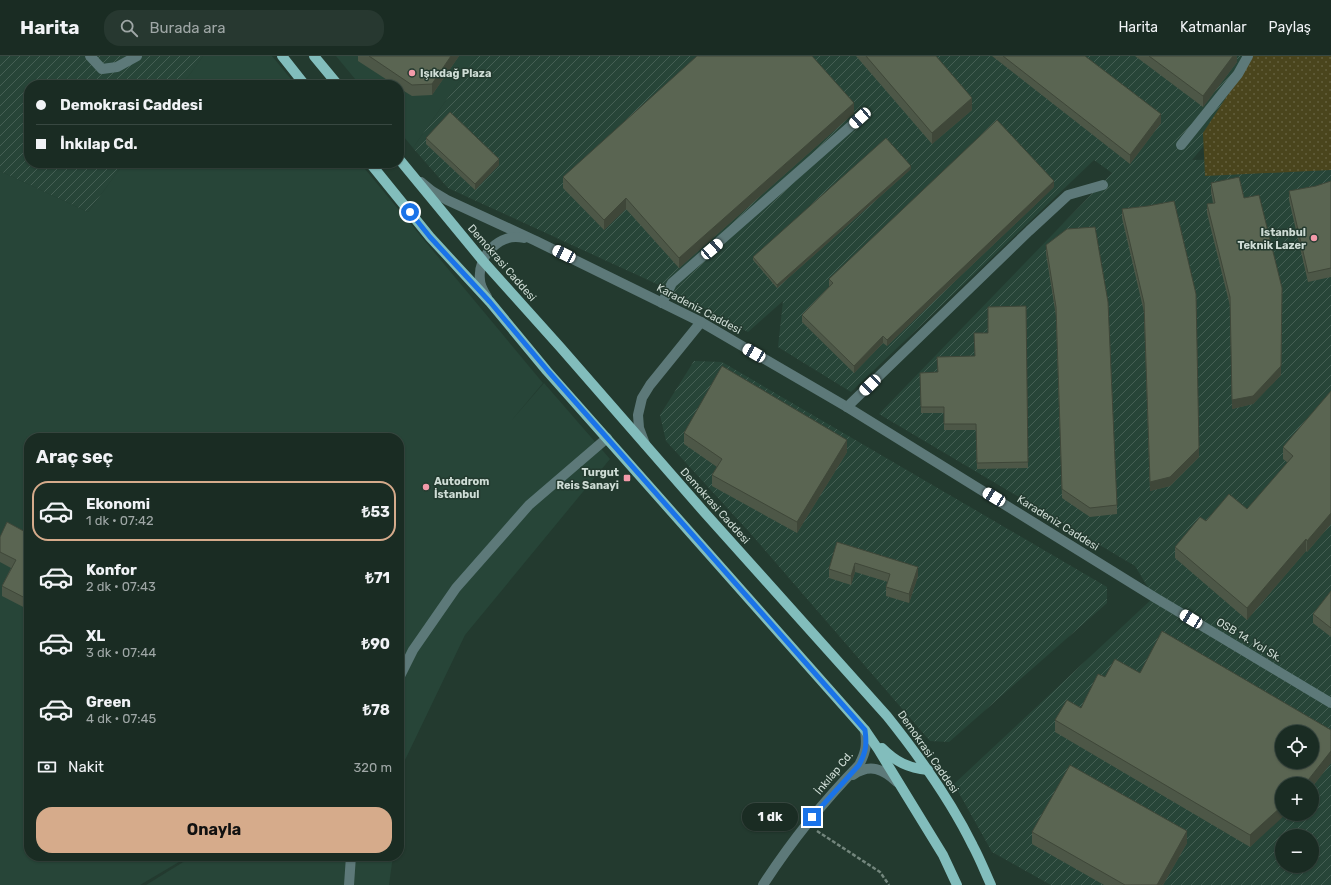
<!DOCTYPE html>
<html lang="tr">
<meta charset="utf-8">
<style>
body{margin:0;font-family:Rubik,sans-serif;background:#273830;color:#f1f3f6;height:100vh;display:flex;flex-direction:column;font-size:15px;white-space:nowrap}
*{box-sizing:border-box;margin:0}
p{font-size:13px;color:#9fa7a6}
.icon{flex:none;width:22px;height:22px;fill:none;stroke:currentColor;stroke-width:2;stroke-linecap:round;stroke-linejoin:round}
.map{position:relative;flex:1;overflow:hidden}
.details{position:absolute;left:24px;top:377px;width:380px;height:428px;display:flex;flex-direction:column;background:#1a2c23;border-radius:16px;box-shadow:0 1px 3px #0004,0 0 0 1px #384841}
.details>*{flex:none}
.banner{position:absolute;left:24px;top:24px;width:380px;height:88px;border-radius:16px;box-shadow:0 1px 3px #0004,0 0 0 1px #384841;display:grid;align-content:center;height:88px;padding:0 12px;background:#1a2c23}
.buttons{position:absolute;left:1275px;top:669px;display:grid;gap:8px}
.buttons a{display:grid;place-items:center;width:44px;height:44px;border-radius:50%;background:#1a2c23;box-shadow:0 1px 3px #0004,0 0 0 1px #384841;font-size:20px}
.end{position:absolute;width:18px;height:18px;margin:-9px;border:5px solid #1a73e8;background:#fff;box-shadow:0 0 0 2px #fff}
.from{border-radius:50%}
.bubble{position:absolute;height:28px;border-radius:14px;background:#1a2c23;box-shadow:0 1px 3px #0004,0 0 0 1px #384841;font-size:13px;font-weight:700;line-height:28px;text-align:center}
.car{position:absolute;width:12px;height:24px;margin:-12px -6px;border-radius:5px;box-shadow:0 0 3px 1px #0007;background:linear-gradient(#fff 24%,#345 0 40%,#fff 0 76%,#345 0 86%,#fff 0)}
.banner b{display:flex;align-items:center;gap:14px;height:38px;font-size:15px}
.banner b+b{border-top:1px solid #384841}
.banner i{width:10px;height:10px;background:#f1f3f6}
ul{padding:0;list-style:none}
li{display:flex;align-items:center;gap:12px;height:60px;margin:0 8px 6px;padding:0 4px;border:2px solid transparent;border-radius:16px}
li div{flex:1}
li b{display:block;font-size:15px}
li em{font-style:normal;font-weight:700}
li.active{border-color:#d6ab8b}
li>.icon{width:36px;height:36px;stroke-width:1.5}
h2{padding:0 12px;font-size:18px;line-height:48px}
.pay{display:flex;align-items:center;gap:10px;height:44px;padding:0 12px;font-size:15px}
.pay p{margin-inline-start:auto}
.cta{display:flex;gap:8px;margin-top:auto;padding:8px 12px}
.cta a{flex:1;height:46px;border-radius:16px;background:#d6ab8b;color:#111;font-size:16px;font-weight:700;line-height:46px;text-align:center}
header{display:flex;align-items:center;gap:24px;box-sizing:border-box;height:56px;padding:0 20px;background:#1a2c23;border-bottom:1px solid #384841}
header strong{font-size:19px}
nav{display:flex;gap:22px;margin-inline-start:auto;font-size:14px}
.search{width:280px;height:36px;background:#273830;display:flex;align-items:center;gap:10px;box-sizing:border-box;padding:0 14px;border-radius:16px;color:#9fa7a6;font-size:15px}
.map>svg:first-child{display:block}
</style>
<header>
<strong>Harita</strong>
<div class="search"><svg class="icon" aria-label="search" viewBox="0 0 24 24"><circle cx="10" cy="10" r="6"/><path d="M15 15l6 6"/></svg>Burada ara</div>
<nav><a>Harita</a><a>Katmanlar</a><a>Paylaş</a></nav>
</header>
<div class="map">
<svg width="1331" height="829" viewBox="0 0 1331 829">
<defs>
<pattern id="industrial-furrows" width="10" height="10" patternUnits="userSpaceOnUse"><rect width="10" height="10" fill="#274538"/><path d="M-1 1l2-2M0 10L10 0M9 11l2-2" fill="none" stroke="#455f54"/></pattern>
<pattern id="green-dots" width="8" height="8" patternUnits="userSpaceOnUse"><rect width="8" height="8" fill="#4a451d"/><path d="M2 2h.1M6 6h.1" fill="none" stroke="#635f3d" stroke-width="1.8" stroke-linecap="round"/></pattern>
</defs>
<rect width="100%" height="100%" fill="#233a2f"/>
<!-- built -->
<g fill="#274538">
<polygon points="203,0 272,0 296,29 182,29"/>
<polygon points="336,0 477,0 413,92 399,75 399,29 360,29"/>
<polygon points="124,107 360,107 543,327 511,365 544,327 610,403 465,579 405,704 399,752 399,382 29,382 29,800 189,800 140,829 0,829 0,115 88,156"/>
<polygon points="193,800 393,800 389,829 146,829"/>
</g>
<!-- industrial -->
<g fill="url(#industrial-furrows)" fill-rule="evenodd">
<polygon points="0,0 203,0 182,29 29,29 29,107 124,107 88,156 0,115"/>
<path d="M477,0h801l-86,104 139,-2v727h-280l-59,-33 -38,-68 200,-187 -19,-31 -256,-152 233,-241 -18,-13 -243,232 -73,-45 5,-46 -35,31 -76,-41 -224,-103 -35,-40zM1282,676h30v30h-30zM1282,728h30v30h-30zM1282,780h30v30h-30z"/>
<polygon points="694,305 722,306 1107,531 1107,547 949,686 930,685 751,478 666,385 660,359"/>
</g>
<!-- green -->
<polygon fill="url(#green-dots)" points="1253,0 1331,0 1331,114 1205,120 1203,77"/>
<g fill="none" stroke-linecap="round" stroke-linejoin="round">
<!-- path -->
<polyline stroke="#73867d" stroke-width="2.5" stroke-dasharray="4 2" stroke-linecap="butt" points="817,775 880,816 889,829"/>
<!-- minor -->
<g stroke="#5d7979" stroke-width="10">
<polyline points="90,0 102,13 117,11 137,0"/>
<polyline points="1181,89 1238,18 1248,0"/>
<polyline points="421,126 432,135 447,144 536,185 701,266 847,351 1154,541 1331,647"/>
<path d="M487,241c-3,-5 -7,-11 -7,-17 -3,-24 20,-48 44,-42"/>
<polyline points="662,247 672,227 860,62"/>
<polyline points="847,351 1029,175 1068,139 1103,129"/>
<polyline points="645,388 639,372 638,359 642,342 650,329 701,266"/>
<polyline points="399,622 413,594 456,532 529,449 607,382"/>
<path d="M853,719c17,-12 30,-6 44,7"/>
<polyline points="349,829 351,800"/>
<path d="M763,829c29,-45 59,-82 96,-120 7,-13 8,-20 6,-35"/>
</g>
<!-- major -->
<g stroke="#82bdbc" stroke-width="10">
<polyline points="282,0 305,29"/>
<polyline points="314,0 338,29"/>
<path d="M399,103l84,102 78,87 144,165 182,203c32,40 63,83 86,130 7,13 12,26 18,39"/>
<polyline points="370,107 430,181 490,246 547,315 865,674 878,693 943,799 957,829"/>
<path d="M882,692c14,14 26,20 46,22"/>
</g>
</g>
<!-- wall -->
<g fill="#4d5747">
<polygon points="358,0 459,0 432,39 412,40 399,32 399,29 395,29 358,5"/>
<polygon points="856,0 936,0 972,54 932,88"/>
<polygon points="992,0 1085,0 1161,67 1130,108"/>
<polygon points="1135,0 1237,0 1237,6 1203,51"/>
<polygon points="854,57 679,212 626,153 604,174 563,132 563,121"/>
<polygon points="426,82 499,109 475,134 426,88"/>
<polygon points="911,113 777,232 753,204 753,201"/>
<polygon points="1331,125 1331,221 1308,226 1289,144 1289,135 1316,130"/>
<polygon points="1211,127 1281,319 1253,348 1232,353 1230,250 1207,157 1207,148 1213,147 1211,136"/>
<polygon points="1054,131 887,290 883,287 854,317 802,266 802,259 830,230 829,230 829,223"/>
<polygon points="1148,150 1199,401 1170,430 1150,435 1144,256 1122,162 1122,153"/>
<polygon points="1046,189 1117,449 1117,458 1090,461 1062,442 1056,260 1046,198"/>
<polygon points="1026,250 1028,412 977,413 976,374 944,374 944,357 921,357 920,317 938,316 975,300 988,277"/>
<polygon points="1331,335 1331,468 1307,496 1306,495 1247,564 1175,502 1175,491 1206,465 1247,453 1288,407 1283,403 1283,391"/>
<polygon points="684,377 847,396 797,477 712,430 712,419 717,411 684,388"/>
<polygon points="29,478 29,554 2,540 2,530 11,512 0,506 0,481"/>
<polygon points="837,486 918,520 909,547 886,540 886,531 888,526 855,516 851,529 829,522 829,513"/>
<polygon points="1331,535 1331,581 1313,567 1313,558"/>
<polygon points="1140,617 1331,707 1312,731 1312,728 1250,791 1055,676 1055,664 1081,652 1105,621"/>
<polygon points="1032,776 1187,787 1163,829 1104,829 1032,788"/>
</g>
<!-- shaded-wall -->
<g fill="#3f4739">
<polygon points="451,0 459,0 432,39 432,28"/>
<polygon points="1233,0 1237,0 1237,6 1203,51 1203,40"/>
<polygon points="972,42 972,54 932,88 932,77"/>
<polygon points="854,47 854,57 679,212 679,202"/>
<polygon points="1161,58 1161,67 1130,108 1130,99"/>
<polygon points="499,103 499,109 475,134 475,128"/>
<polygon points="911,110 911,113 777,232 777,229"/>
<polygon points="1054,125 1054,131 887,290 887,284"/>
<polygon points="626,142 626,153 604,174 604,164"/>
<polygon points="1282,232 1281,319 1253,348 1232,353 1232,344"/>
<polygon points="883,280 883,287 854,317 854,310"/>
<polygon points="847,384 847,396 797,477 797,466"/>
<polygon points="1199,392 1199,401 1170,430 1150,435 1150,426"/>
<polygon points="1331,457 1331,468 1307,496 1307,485"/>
<polygon points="1306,483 1306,495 1247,564 1247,552"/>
<polygon points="855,507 855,516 851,529 851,520"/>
<polygon points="918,511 918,520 909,547 909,538"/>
<polygon points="1331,695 1331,707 1312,731 1312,728 1305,728"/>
<polygon points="1282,750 1282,758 1286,758 1250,791 1250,779"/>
<polygon points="1187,775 1187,787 1163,829 1157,829"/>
</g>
<!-- building -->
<g fill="#5a6552" stroke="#3f4739" fill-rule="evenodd">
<polygon points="369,0 451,0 432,28 412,29"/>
<polygon points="697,0 812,0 854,47 679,202 626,142 604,164 563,121"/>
<polygon points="866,0 936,0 972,42 932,77"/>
<polygon points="1003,0 1085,0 1161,58 1130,99"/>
<polygon points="1149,0 1233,0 1203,40"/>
<polygon points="450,56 499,103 475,128 426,82"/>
<polygon points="997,64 1054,125 887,284 883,280 854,310 802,259 833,227 829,223"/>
<polygon points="886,82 911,110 777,229 753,201"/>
<polygon points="1239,121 1244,142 1259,139 1282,232 1281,310 1253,340 1232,344 1230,241 1207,148 1215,147 1211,127"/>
<polygon points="1331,125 1331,212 1308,217 1289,135 1316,130"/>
<polygon points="1174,145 1196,238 1199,392 1170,421 1150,426 1144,247 1122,153 1148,150"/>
<polygon points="1095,171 1108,246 1117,449 1090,452 1062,433 1056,251 1046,189 1067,173"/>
<polygon points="1026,250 1028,406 977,407 976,368 944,368 944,351 921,351 920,317 938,316 937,301 975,300 974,277 988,277 988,251"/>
<polygon points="722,310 847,384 797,466 712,419 722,403 684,377"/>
<polygon points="1331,335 1331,457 1307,485 1306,483 1247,552 1175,491 1200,461 1206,465 1229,438 1247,453 1293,400 1283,391"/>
<polygon points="7,466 29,478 29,544 2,530 16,504 0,496 0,481"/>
<polygon points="837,486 918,511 909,538 886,531 890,518 855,507 851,520 829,513"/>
<polygon points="1331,535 1331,572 1313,558"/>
<path d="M1162,575l169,99v21l-26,33h-23v22l-32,29 -195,-115 12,-20 14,8 17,-34 7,3 10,-18 25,14zM1282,676h30v30h-30z"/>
<polygon points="1070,709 1187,775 1157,829 1125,829 1032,776"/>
</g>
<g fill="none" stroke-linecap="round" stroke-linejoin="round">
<!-- route -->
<path stroke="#1a73e8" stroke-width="5" d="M410,156l20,25 60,65 58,69 317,359c2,15 1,22 -6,35l-47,52"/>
</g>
<!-- markers -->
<g fill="#f39aa9" stroke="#233a2f" stroke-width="1.5">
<circle cx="412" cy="17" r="4"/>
<circle cx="1314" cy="182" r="4"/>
<rect x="623" y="418" width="8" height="8" rx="2"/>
<circle cx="426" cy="431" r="4"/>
</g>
<g text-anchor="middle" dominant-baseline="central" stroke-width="3" stroke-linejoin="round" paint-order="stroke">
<!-- poi labels -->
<g font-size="11" font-weight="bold" fill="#cedcd5" stroke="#233a2f" text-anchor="start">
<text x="420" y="17">Işıkdağ Plaza</text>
<text x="1306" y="176" text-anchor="end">Istanbul<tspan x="1306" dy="13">Teknik Lazer</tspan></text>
<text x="619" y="416" text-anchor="end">Turgut<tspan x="619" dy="13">Reis Sanayi</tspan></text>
<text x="434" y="425">Autodrom<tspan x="434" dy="13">İstanbul</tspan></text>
</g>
<!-- street labels -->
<g font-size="11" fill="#cedcd5" stroke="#233a2f">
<text transform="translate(502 207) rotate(49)">Demokrasi Caddesi</text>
<text transform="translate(699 253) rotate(28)">Karadeniz Caddesi</text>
<text transform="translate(715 450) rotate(48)">Demokrasi Caddesi</text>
<text transform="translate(1058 467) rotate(32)">Karadeniz Caddesi</text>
<text transform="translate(1249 584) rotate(31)">OSB 14. Yol Sk.</text>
<text transform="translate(928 696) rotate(55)">Demokrasi Caddesi</text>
<text transform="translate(834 717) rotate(-50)">İnkılap Cd.</text>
</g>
</g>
</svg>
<div class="buttons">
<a><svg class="icon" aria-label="locate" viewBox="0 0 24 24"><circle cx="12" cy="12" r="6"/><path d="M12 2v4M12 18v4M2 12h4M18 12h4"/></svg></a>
<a>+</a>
<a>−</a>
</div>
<i class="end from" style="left:410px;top:156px"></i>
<i class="end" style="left:812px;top:761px"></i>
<div class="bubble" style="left:742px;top:747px;width:56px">1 dk</div>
<i class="car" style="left:860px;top:62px;rotate:228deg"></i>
<i class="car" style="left:712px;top:193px;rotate:49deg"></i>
<i class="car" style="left:564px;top:198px;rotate:296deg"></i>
<i class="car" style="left:754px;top:297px;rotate:300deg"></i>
<i class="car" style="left:870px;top:329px;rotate:226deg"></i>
<i class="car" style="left:994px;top:441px;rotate:301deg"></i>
<i class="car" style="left:1191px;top:563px;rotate:301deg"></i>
<div class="banner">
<b><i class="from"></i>Demokrasi Caddesi</b>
<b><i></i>İnkılap Cd.</b>
</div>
<section class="details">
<h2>Araç seç</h2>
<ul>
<li class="active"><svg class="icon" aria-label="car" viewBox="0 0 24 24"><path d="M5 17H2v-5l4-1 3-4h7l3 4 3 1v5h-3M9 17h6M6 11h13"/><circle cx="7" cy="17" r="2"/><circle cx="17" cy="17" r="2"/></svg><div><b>Ekonomi</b><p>1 dk · 07:42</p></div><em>₺53</em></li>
<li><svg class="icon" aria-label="car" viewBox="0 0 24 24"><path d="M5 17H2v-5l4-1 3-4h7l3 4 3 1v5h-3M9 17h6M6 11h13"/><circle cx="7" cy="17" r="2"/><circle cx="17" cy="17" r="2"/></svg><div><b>Konfor</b><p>2 dk · 07:43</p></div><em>₺71</em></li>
<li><svg class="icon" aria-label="car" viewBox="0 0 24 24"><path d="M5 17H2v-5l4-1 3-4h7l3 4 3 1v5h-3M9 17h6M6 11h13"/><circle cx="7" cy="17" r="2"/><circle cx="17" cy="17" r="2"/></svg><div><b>XL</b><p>3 dk · 07:44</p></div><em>₺90</em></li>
<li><svg class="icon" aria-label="car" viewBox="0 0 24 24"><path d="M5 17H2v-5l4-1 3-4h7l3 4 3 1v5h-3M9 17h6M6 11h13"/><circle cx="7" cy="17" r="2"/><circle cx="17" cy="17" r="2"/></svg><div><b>Green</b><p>4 dk · 07:45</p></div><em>₺78</em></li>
</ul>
<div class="pay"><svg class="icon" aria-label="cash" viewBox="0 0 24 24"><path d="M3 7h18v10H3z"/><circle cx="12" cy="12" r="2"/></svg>Nakit<p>320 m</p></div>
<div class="cta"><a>Onayla</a></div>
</section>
</div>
